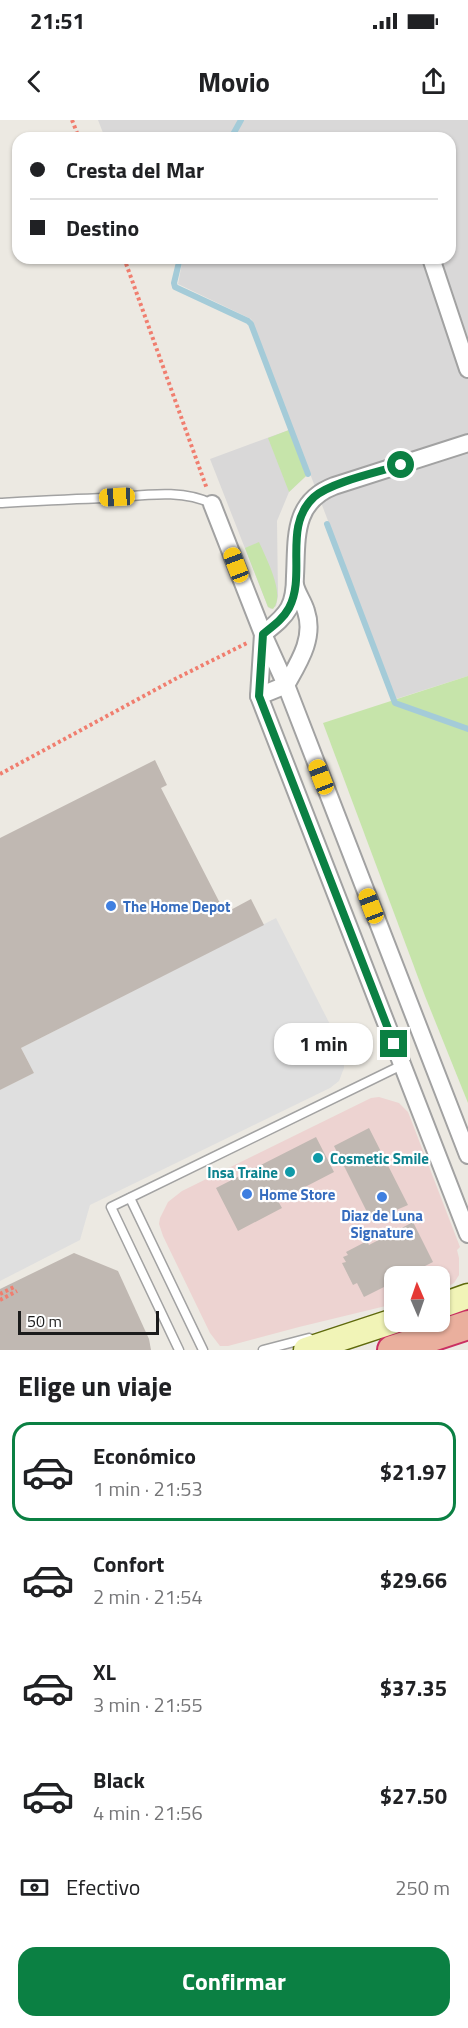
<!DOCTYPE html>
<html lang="es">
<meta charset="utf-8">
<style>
body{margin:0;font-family:"Titillium Web",sans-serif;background:#f2f2f2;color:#202124;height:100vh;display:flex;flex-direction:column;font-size:22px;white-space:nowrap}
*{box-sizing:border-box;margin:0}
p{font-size:20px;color:#757577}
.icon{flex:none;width:33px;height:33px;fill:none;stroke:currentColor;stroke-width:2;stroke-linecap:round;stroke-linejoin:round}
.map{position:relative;height:1230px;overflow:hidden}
.side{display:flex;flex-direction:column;background:#fff;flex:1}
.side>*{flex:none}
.top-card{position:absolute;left:12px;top:12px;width:444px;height:132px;border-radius:18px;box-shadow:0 2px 4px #0004;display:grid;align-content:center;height:132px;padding:0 18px;background:#fff}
.needle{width:39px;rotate:358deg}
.fabs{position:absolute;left:384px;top:1146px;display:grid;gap:12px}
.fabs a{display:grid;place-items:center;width:66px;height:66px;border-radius:12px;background:#fff;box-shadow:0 2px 4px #0004;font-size:30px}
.scale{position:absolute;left:18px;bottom:15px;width:141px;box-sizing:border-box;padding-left:6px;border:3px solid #1b1b1b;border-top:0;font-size:16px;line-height:21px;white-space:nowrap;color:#1b1b1b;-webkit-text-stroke:4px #fff;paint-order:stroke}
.end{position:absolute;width:27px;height:27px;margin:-14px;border:8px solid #0b8043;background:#fff;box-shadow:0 0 0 3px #fff}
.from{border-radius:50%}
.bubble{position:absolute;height:42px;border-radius:18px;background:#fff;box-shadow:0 2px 4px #0004;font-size:20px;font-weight:700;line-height:42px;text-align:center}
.car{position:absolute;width:18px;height:36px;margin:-18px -9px;border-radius:8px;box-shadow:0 0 4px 2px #0007;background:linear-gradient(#f5c518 24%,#345 0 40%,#f5c518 0 76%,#345 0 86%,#f5c518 0)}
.top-card b{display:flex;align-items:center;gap:21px;height:57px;font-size:22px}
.top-card b+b{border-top:2px solid #e0e0e0}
.top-card i{width:15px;height:15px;background:#202124}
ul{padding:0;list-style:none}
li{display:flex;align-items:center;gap:18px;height:99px;margin:0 12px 9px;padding:0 6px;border:3px solid transparent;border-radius:18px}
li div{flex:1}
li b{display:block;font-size:22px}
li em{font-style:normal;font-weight:700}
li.on{border-color:#0b8043}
li>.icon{width:54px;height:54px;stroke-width:1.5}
h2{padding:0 18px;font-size:27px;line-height:72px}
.pay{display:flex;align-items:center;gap:15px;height:66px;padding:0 18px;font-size:22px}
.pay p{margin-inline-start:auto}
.cta{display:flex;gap:12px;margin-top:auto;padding:12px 18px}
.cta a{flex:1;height:69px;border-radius:18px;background:#0b8043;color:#fff;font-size:24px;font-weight:700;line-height:69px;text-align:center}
.status{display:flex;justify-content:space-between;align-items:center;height:42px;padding:0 30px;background:#fff;direction:ltr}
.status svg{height:16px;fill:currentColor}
header{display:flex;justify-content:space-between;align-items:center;height:78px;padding:0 18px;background:#fff;font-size:27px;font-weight:700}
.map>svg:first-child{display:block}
</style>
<div class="status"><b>21:51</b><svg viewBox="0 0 49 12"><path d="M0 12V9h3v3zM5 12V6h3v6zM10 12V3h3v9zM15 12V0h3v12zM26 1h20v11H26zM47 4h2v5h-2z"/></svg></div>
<header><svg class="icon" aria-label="back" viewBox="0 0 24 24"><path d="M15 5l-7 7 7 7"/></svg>Movio<svg class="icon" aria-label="share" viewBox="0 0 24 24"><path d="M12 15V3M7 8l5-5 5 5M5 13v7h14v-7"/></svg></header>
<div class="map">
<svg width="468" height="1230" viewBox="0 0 468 1230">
<rect width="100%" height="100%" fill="#ece9e2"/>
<!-- residential -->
<g fill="#d9d8d8">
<polygon points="98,0 468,0 468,556 396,579 251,199 178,164 183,138 450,138 450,18 105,18"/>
<polygon points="289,310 306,356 289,372 277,401 278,476 276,486 271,489 268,487 210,339"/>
</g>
<!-- commercial -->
<polygon fill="#edd3d1" points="379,977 399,983 408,992 460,1127 457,1130 459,1138 459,1155 454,1163 440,1171 440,1156 394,1156 394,1184 299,1207 228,1226 220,1226 210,1213 163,1116 159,1104 160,1098 168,1082 182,1071 371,978"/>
<!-- grass -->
<g fill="#c6e4aa">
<polygon points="289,310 306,356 289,372 268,318"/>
<path d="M259,422c7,16 27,53 14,67l-5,-2 -23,-59z"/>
<polygon points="468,556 468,983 425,876 323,603"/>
</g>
<!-- parking -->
<polygon fill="#dfdfdf" points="276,798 344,932 344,948 339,961 330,968 90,1085 80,1120 0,1161 0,970 34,953 21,928"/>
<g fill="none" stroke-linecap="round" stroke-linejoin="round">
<!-- stream -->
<g stroke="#a4cbd8" stroke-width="6">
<polyline points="231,18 241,0"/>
<polyline points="180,138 174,163 175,167 248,201 251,204 308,354"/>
<polyline points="327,404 395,583 468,609"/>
</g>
</g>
<!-- building -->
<g fill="#c0b8b2">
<polygon points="155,640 167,665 161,668 225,793 251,779 264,805 21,928 34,953 0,970 0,718"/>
<polygon points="369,1008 408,1085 394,1091 396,1094 380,1102 378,1099 372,1102 334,1026"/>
<polygon points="316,1017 334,1052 278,1081 282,1088 238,1111 216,1068"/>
<polygon points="413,1102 433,1142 405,1156 394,1156 394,1162 364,1177 357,1163 353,1165 342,1143 346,1142 343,1137 348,1135 346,1132 367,1121 369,1125"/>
<polygon points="74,1133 118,1151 149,1219 151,1230 0,1230 0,1169"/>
</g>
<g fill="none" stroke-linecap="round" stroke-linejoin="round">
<defs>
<g id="service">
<path d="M0,383c36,-2 71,-4 107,-5 33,-2 75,-10 105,6"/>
<polyline points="130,1078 203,1230"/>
<polyline points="179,1230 111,1087 402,945"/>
<polyline points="263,1230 309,1218"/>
</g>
<g id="minor">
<polyline points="431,138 468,249"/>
<path d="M468,323l-134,43c-42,16 -37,53 -39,90 0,10 -1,23 -6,32 -6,11 -16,18 -26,26l-4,62 209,538"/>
<polyline points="212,384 263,514 286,565 468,1035"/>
<path d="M259,576l27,-11c13,-23 29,-47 20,-74 -3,-10 -9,-17 -11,-26"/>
</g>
<g id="secondary">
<polyline points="440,1186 468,1176"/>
<polyline points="306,1230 394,1201"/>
</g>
<polyline id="trunk" points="392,1230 468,1205"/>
</defs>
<!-- service casing -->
<use href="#service" stroke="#a2a2a2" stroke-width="11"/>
<!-- minor casing -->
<use href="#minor" stroke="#a2a2a2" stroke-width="20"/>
<!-- secondary casing -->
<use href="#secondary" stroke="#5e690c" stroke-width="27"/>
<!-- trunk casing -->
<use href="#trunk" stroke="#ca2f62" stroke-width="32"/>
<!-- path -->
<g stroke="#f07e6f" stroke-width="4" stroke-dasharray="3 3" stroke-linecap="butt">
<polyline points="72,0 79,18"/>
<polyline points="124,138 207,369"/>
<polyline points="0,654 177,558 247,523"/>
<polyline points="0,1174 14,1167"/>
<polyline points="0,1180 17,1171"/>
</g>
<!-- service -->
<use href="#service" stroke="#fff" stroke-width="8"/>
<!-- minor -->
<use href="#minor" stroke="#fff" stroke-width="16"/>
<!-- secondary -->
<use href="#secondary" stroke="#f1f4b7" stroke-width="24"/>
<!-- trunk -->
<use href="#trunk" stroke="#eaaf9d" stroke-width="28"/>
</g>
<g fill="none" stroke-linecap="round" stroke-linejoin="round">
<!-- route -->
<path stroke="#0b8043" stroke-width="8" d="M394,924l-135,-348 4,-62c10,-8 20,-15 26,-26 18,-34 -7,-81 25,-111 17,-15 65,-25 87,-32"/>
</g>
<!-- markers -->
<g fill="#3f7fe0" stroke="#fff" stroke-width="2">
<circle cx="111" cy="786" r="6"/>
<circle cx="247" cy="1074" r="6"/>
<circle cx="382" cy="1077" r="6"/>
</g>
<g fill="#0f9aa8" stroke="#fff" stroke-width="2">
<circle cx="318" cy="1038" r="6"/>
<circle cx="290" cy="1052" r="6"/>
</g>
<g text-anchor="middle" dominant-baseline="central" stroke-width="4.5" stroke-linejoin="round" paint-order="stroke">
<!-- shop labels -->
<g font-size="15" font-weight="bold" fill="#366cbe" stroke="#fff" text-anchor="start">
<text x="123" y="786">The Home Depot</text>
<text x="259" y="1074">Home Store</text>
<text x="382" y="1095" text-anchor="middle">Diaz de Luna<tspan x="382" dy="17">Signature</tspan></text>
</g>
<!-- culture labels -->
<g font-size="15" font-weight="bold" fill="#0d838f" stroke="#fff" text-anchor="start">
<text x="330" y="1038">Cosmetic Smile</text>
<text x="278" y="1052" text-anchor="end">Insa Traine</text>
</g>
</g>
</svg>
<div class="fabs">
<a><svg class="needle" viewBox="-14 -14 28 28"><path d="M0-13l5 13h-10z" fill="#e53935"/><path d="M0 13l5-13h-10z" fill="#757577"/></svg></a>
</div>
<div class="scale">50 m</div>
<i class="end from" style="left:401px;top:345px"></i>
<i class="end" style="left:394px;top:924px"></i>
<div class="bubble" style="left:274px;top:903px;width:99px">1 min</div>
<i class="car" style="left:117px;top:377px;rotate:267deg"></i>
<i class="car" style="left:236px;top:445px;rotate:339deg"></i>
<i class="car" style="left:321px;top:657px;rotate:339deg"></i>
<i class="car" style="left:371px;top:786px;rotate:339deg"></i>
<div class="top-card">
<b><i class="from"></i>Cresta del Mar</b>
<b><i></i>Destino</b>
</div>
</div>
<section class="side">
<h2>Elige un viaje</h2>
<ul>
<li class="on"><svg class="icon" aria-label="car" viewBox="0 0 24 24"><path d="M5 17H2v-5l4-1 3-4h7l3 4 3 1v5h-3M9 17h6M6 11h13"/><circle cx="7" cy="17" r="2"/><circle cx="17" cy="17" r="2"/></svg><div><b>Económico</b><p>1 min · 21:53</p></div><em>$21.97</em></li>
<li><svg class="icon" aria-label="car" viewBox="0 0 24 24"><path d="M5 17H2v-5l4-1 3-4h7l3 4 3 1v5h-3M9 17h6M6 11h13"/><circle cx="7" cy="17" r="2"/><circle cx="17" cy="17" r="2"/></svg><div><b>Confort</b><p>2 min · 21:54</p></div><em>$29.66</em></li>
<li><svg class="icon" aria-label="car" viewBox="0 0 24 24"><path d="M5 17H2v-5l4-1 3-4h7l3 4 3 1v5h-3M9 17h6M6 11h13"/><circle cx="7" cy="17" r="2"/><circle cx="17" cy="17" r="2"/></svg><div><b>XL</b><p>3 min · 21:55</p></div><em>$37.35</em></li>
<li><svg class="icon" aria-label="car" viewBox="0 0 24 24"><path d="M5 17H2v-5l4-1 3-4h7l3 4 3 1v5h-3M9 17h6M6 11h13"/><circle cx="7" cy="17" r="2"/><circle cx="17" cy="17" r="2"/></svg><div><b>Black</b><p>4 min · 21:56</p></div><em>$27.50</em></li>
</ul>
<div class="pay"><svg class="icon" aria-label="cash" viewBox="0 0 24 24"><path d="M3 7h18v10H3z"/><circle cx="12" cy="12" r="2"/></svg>Efectivo<p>250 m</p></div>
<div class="cta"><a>Confirmar</a></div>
</section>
